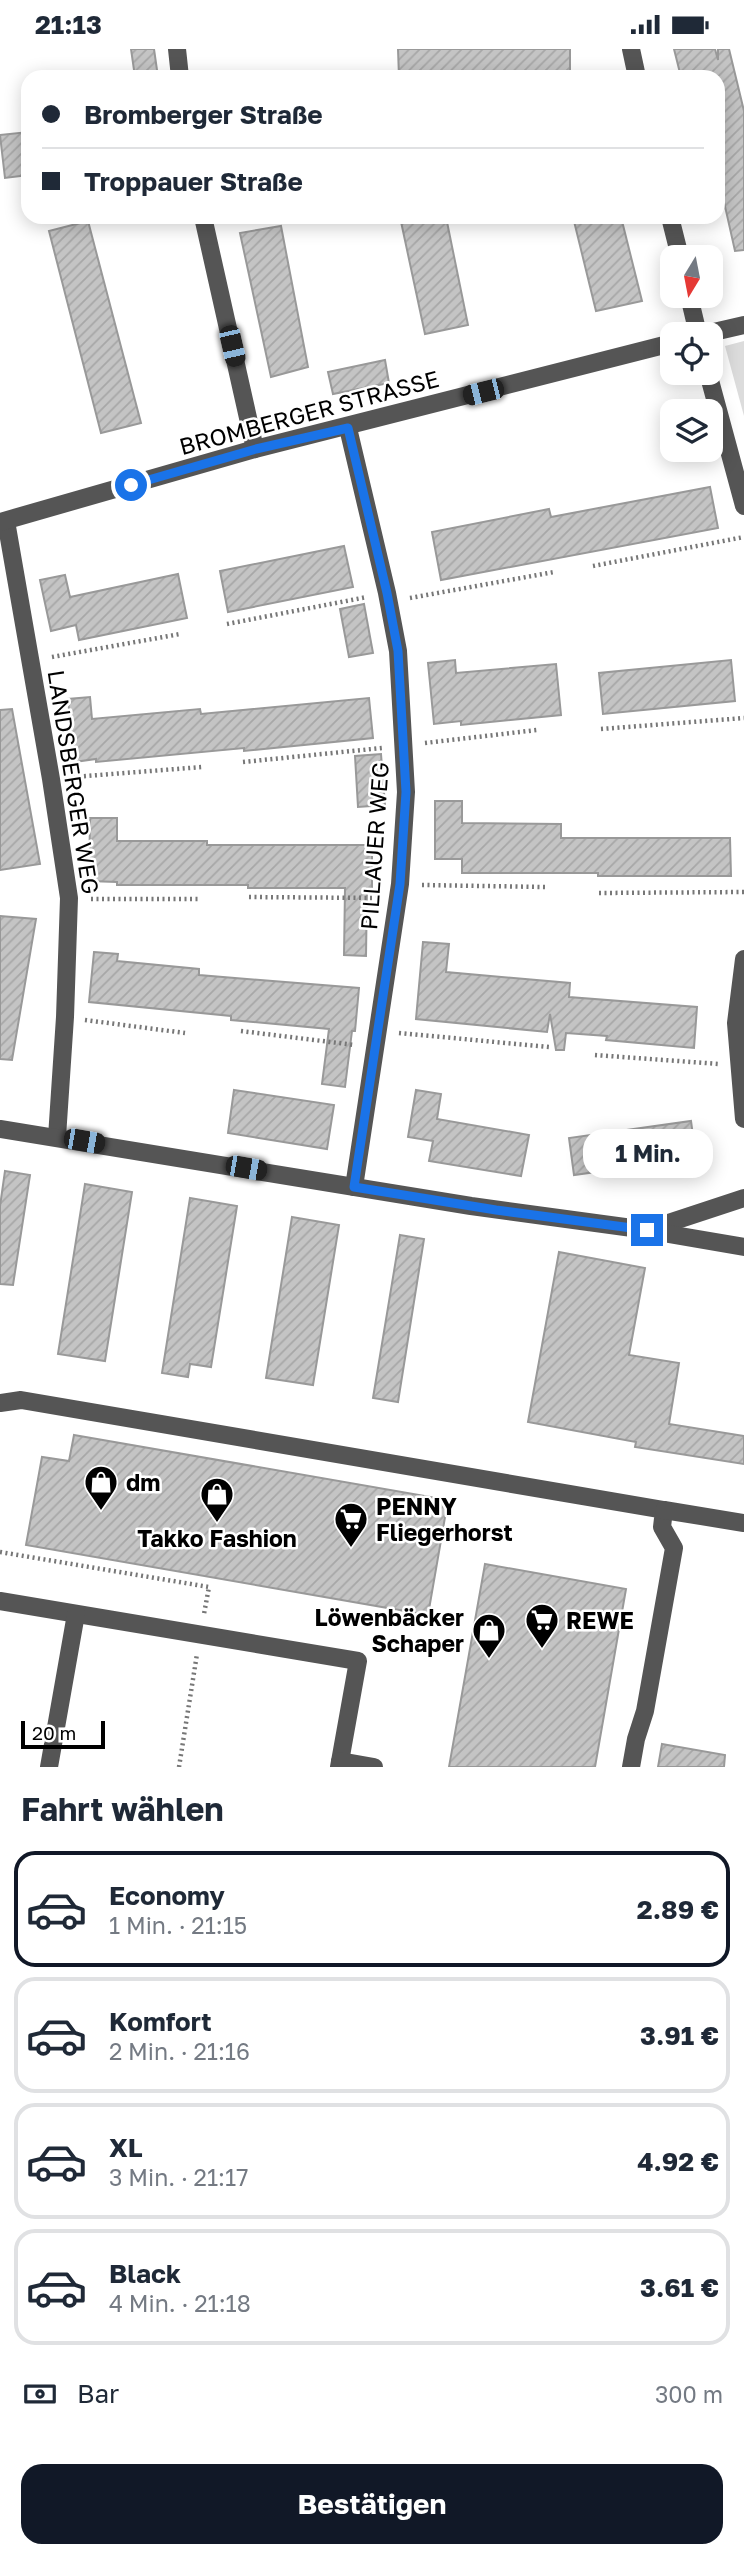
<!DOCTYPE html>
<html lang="de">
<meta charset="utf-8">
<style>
body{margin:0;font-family:"Golos Text",sans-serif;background:#f6f6f7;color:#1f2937;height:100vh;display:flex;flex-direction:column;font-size:26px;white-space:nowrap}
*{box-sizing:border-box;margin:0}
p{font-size:23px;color:#747a83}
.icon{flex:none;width:38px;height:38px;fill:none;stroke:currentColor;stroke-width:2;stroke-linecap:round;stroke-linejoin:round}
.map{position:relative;height:1718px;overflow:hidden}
.drawer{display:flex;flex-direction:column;background:#fff;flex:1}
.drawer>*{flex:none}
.hud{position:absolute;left:21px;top:21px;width:704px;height:154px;border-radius:21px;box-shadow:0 4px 18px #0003;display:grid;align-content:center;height:154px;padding:0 21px;background:#fff}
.needle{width:46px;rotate:190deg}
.controls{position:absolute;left:660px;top:196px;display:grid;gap:14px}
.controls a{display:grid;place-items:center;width:63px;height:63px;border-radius:14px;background:#fff;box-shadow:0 4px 18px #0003;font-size:35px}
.scale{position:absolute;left:21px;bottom:18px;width:84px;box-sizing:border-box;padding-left:7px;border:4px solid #000;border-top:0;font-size:19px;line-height:24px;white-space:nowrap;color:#000;-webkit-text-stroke:5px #fff;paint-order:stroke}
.end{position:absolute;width:32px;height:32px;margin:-16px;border:9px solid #1a73e8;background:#fff;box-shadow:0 0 0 4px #fff}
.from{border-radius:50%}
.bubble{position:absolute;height:49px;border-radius:21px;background:#fff;box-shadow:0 4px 18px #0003;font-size:23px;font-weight:700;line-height:49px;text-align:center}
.car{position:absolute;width:21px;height:42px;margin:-21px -10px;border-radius:9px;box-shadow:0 0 5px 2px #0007;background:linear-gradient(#222 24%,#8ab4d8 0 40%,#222 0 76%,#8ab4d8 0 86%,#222 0)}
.hud b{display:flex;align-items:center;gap:24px;height:66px;font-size:26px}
.hud b+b{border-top:2px solid #e0e1e3}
.hud i{width:18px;height:18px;background:#1f2937}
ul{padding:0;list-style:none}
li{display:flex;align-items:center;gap:21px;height:116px;margin:0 14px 10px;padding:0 7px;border:4px solid #e0e1e3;border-radius:21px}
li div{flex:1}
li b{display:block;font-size:26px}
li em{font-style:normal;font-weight:700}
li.on{border-color:#111827}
li>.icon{width:63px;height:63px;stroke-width:1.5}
h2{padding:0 21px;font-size:32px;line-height:84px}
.pay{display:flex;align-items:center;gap:18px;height:77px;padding:0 21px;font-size:26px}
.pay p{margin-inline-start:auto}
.primary-button{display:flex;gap:14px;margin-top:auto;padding:14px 21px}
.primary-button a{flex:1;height:80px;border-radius:21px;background:#111827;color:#fff;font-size:28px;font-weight:700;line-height:80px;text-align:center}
.status{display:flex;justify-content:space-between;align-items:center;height:49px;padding:0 35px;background:#fff;direction:ltr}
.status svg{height:19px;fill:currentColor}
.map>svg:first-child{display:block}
</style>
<div class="status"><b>21:13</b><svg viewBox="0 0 49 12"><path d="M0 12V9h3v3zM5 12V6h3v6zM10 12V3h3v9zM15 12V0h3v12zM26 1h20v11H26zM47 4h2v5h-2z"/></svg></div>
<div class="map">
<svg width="744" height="1718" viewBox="0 0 744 1718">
<defs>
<pattern id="building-hatch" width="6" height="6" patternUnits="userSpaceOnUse" patternTransform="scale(1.75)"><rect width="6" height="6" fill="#c4c4c4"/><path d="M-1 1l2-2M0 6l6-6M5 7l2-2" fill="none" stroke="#a7a7a7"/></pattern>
</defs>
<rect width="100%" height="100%" fill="#fff"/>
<!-- green -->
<polygon fill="#dcdcdc" points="744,292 744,367 725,297"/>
<!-- building -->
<g fill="url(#building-hatch)" stroke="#999" stroke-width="2">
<polygon points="131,0 154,0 158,28 135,28"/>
<polygon points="398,0 570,0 570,28 399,28"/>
<polygon points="674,0 715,0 718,11 718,0 729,0 744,62 744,201 735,202 718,126 718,28 681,28"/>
<polygon points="28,83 28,126 5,129 0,86"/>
<polygon points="400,168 446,168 468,276 425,285"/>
<polygon points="573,168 621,168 642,252 596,262"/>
<polygon points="88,172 141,374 101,384 49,182"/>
<polygon points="281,177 308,318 271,328 240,184"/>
<polygon points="385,311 389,334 333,345 328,323"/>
<polygon points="710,438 718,479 441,531 432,483 549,460 551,468"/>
<polygon points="344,497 353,538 228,563 220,522"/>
<polygon points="178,525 187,569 79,591 76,576 51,582 40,531 65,526 70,548"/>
<polygon points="364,555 373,604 349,608 340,560"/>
<polygon points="455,611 456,624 556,615 561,666 461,676 461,672 434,675 428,614"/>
<polygon points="731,611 735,652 603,665 599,624"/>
<polygon points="90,648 92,670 200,660 201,665 369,649 373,689 244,702 244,699 96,713 96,710 74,713 68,650"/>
<polygon points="12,660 40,815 0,821 0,661"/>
<polygon points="381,705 385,756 358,758 355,707"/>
<polygon points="435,752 462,752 462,774 561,775 561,789 730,789 731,827 598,827 598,824 462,824 462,810 435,810"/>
<polygon points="90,769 117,769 117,792 207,792 207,796 372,796 372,839 367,839 366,907 344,906 345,839 248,839 248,836 117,836 117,833 89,832"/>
<polygon points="0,867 36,870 12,1011 0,1010"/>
<polygon points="423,893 449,895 446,923 570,934 569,948 697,958 694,999 606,991 607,987 566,984 564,1001 556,1001 550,965 547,983 416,970"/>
<polygon points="94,903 118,905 117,912 199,920 199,926 359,939 355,982 352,982 345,1038 322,1035 329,980 231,971 231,967 89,953"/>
<polygon points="234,1041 334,1056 327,1100 228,1084"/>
<polygon points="416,1041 441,1045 437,1070 529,1086 521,1127 429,1112 433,1092 408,1088"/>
<polygon points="691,1072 696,1109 574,1126 569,1089"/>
<polygon points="5,1122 30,1126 13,1236 0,1235 0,1157"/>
<polygon points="85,1135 132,1143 105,1312 58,1305"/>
<polygon points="190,1149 237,1157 211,1318 190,1315 188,1328 162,1324"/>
<polygon points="292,1168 339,1176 313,1336 266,1329"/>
<polygon points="400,1186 424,1190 398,1353 373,1349"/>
<polygon points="559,1203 645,1219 629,1306 679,1314 669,1375 744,1387 744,1415 635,1398 636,1393 528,1373"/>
<polygon points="74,1386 448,1451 428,1566 26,1496 42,1408 69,1412"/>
<polygon points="485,1515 626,1540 595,1718 449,1718"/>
<polygon points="662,1695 725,1706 724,1718 658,1718"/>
</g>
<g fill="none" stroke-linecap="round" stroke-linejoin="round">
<!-- path -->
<g stroke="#777" stroke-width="4.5" stroke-dasharray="2 3.5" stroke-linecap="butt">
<polyline points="593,517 744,488"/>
<polyline points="410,549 554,523"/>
<polyline points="227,575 367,548"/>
<polyline points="52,608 180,585"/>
<polyline points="601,680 744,669"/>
<polyline points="425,694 537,681"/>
<polyline points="243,713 382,699"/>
<polyline points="73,728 202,718"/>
<polyline points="422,836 545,838"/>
<polyline points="599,844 744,843"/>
<polyline points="249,848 378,849"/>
<polyline points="91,850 198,850"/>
<polyline points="85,971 185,984"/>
<polyline points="241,982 355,996"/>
<polyline points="399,984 549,998"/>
<polyline points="595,1006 719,1015"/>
<polyline points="0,1503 209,1538 204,1565"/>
<polyline points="179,1718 197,1605"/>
</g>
<!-- minor -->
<g stroke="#555" stroke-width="18">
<polyline points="177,0 180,28"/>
<polyline points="631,0 637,28"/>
<polyline points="203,168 255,400"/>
<polyline points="670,168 680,208"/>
<polyline points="689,247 698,285"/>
<polyline points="705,285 744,276"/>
<polyline points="708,324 744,457"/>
<polyline points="348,379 387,544 398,602 406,743 400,835 354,1138"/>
<polyline points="6,472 51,730 69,849 65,968 57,1088"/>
<polyline points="0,473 255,400 672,294"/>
<polyline points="744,910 736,974 744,1070"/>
<polyline points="0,1080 471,1157 647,1181 744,1149"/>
<polyline points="651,1182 744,1198"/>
<polyline points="0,1354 21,1351 664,1461 662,1478 674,1499 645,1662 636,1690 631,1718"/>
<polyline points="664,1461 744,1474"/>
<polyline points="0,1552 358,1612 339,1718"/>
<polyline points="340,1712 374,1718"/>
<polyline points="49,1718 76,1565"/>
</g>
</g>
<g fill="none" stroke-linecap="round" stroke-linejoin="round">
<!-- route -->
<polyline stroke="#1a73e8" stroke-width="9" points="131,436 256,400 348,379 387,544 398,602 406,743 400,835 354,1138 496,1161 647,1181"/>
</g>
<!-- icons -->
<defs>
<symbol id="shop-pin" viewBox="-11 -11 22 30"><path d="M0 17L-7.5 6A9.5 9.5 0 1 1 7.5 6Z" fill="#000" stroke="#fff"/><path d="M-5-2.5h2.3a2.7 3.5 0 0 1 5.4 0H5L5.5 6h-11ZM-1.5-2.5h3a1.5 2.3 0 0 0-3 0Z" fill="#fff"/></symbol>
<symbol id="supermarket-pin" viewBox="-11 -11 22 30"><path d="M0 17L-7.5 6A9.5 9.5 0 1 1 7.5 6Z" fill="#000" stroke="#fff"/><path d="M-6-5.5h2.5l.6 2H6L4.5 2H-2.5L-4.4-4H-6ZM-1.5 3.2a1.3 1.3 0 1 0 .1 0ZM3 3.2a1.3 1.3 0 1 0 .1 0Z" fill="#fff"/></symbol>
</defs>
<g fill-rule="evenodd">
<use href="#shop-pin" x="82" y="1414" width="38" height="52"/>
<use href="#shop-pin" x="198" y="1426" width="38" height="52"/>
<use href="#supermarket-pin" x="332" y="1451" width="38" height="52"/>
<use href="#supermarket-pin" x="523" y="1552" width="38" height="52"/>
<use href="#shop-pin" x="470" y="1562" width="38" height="52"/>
</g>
<g text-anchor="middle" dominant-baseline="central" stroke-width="5" stroke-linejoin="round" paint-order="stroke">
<!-- street labels -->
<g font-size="23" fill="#000" stroke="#fff">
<text transform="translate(309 363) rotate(-15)">BROMBERGER STRASSE</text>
<text transform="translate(74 733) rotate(81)">LANDSBERGER WEG</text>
<text transform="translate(374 797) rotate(-86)">PILLAUER WEG</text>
</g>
<!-- poi labels -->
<g font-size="23" font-weight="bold" fill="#000" stroke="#fff" text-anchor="start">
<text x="126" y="1433">dm</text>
<text x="376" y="1457">PENNY<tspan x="376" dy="26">Fliegerhorst</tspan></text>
<text x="217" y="1489" text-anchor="middle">Takko Fashion</text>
<text x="464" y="1568" text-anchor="end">Löwenbäcker<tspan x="464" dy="26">Schaper</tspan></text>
<text x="566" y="1571">REWE</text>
</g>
</g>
</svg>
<div class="controls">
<a><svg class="needle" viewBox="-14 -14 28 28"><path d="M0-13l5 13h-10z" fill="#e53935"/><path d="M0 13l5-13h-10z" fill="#747a83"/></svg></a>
<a><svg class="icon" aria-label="locate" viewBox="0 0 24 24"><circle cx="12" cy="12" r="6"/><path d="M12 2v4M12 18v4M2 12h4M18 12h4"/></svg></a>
<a><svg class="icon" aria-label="layers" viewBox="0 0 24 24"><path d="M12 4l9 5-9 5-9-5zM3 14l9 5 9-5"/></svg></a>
</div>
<div class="scale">20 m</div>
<i class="end from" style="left:131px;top:436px"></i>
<i class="end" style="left:647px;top:1181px"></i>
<div class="bubble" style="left:583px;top:1080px;width:130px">1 Min.</div>
<i class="car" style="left:232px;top:297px;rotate:167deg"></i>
<i class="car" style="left:483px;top:343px;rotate:256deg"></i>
<i class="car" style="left:84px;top:1092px;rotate:100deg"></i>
<i class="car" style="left:246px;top:1119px;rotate:100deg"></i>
<div class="hud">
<b><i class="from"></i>Bromberger Straße</b>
<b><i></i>Troppauer Straße</b>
</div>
</div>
<section class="drawer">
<h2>Fahrt wählen</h2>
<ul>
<li class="on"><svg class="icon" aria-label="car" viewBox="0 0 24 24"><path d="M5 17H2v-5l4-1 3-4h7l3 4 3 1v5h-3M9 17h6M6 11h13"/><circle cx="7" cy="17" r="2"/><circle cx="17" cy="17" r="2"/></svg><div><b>Economy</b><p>1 Min. · 21:15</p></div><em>2.89 €</em></li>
<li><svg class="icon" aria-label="car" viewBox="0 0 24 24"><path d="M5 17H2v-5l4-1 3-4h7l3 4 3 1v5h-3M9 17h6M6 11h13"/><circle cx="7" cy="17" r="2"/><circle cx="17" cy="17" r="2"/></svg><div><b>Komfort</b><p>2 Min. · 21:16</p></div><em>3.91 €</em></li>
<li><svg class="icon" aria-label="car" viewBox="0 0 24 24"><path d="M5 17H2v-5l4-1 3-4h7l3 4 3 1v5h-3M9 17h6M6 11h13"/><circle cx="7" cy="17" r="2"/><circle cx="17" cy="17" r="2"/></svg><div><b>XL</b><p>3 Min. · 21:17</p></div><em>4.92 €</em></li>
<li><svg class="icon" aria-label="car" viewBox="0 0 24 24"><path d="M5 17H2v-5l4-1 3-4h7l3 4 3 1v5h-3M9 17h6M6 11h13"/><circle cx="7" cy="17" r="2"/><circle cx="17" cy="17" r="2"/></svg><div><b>Black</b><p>4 Min. · 21:18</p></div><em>3.61 €</em></li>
</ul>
<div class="pay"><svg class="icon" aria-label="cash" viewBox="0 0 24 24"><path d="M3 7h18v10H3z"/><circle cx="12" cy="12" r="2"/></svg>Bar<p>300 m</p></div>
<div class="primary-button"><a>Bestätigen</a></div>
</section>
